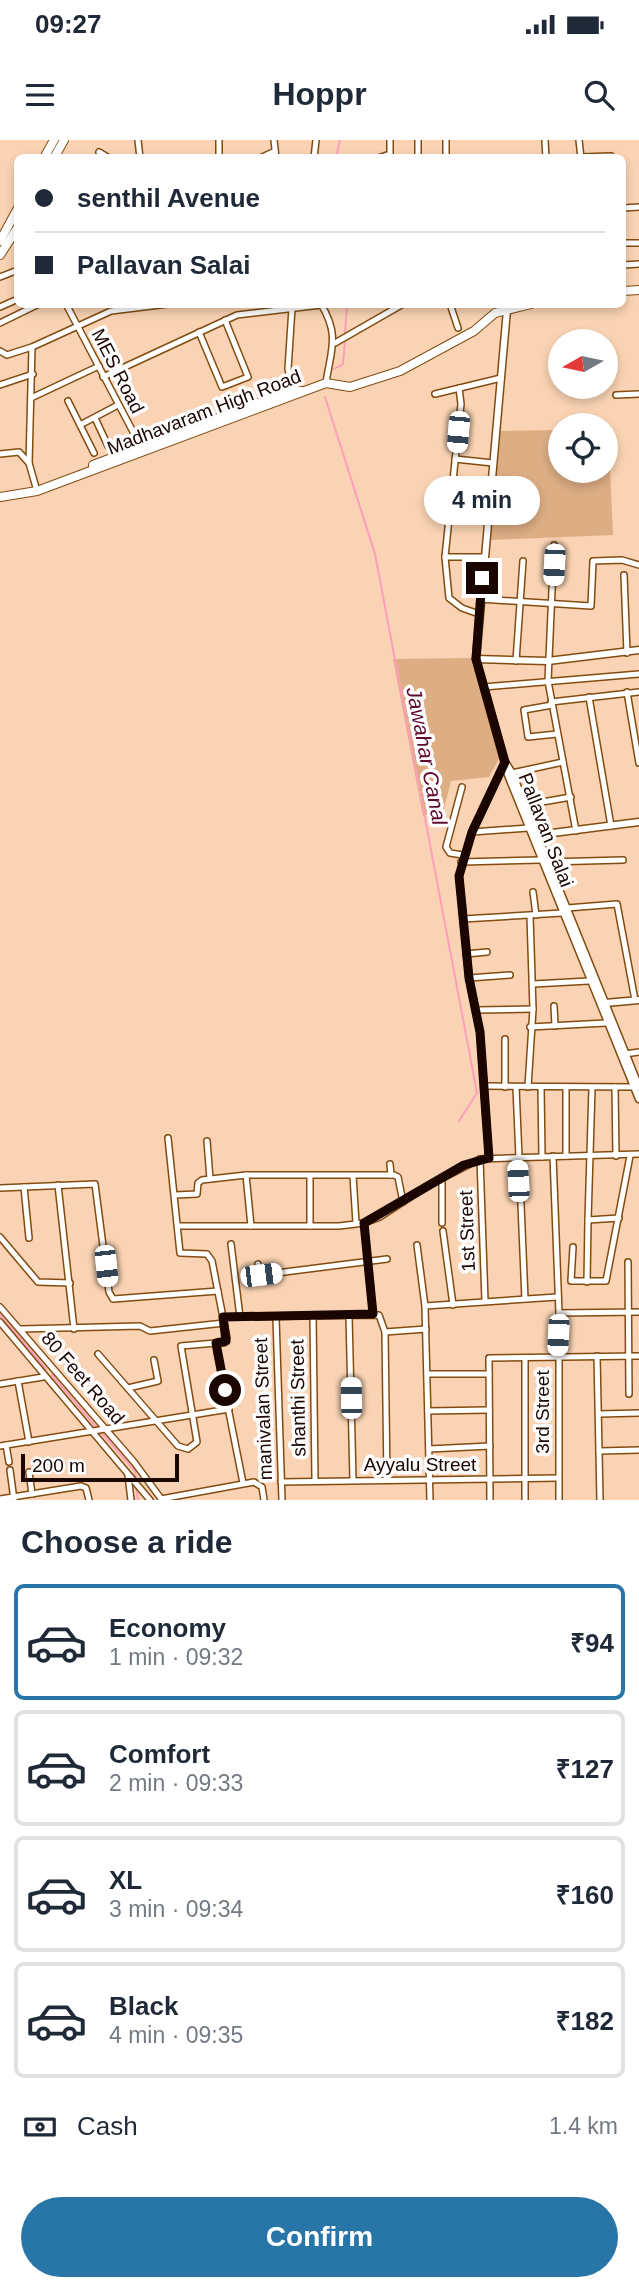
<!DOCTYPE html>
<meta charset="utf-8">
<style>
body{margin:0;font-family:Arial,sans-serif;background:#f6f6f7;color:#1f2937;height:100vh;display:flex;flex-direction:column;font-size:26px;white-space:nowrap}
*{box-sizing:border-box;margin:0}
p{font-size:23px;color:#747a83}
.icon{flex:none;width:38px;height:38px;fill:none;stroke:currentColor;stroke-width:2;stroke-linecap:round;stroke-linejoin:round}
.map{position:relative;height:1360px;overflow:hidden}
.side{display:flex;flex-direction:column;background:#fff;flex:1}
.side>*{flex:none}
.hud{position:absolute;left:14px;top:14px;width:612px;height:154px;border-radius:10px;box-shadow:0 4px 10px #0003;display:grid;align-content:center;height:154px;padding:0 21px;background:#fff}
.needle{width:46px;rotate:261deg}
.fabs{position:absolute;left:548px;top:189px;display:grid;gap:14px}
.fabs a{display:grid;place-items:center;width:70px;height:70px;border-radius:50%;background:#fff;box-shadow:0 4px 10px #0003;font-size:35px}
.scale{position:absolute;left:21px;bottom:18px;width:158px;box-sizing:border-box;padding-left:7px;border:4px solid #1a0500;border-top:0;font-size:19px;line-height:24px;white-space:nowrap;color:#1a0500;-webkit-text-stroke:5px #fcfcfc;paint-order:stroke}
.end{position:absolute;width:32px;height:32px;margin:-16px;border:9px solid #1a0500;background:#fff;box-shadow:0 0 0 4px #fff}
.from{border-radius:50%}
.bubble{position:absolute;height:49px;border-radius:24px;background:#fff;box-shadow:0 4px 10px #0003;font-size:23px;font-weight:700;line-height:49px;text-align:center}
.car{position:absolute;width:21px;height:42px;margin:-21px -10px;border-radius:9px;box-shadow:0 0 5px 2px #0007;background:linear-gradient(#fff 24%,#345 0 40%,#fff 0 76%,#345 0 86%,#fff 0)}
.hud b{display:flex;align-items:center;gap:24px;height:66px;font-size:26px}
.hud b+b{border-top:2px solid #e0e1e3}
.hud i{width:18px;height:18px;background:#1f2937}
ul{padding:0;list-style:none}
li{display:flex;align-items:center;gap:21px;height:116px;margin:0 14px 10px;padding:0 7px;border:4px solid #e0e1e3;border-radius:10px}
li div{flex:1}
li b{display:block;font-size:26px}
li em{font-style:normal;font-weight:700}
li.active{border-color:#2875a7}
li>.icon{width:63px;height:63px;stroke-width:1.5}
h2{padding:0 21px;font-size:32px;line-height:84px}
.pay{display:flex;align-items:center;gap:18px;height:77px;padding:0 21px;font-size:26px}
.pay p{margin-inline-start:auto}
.action{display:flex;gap:14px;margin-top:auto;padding:14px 21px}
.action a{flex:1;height:80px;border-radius:42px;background:#2875a7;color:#fff;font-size:28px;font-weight:700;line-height:80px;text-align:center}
.status{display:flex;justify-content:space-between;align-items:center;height:49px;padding:0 35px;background:#fff;direction:ltr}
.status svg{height:19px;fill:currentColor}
header{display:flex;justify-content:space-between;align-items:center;height:91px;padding:0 21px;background:#fff;font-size:32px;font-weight:700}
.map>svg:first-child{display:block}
</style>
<div class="status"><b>09:27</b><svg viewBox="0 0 49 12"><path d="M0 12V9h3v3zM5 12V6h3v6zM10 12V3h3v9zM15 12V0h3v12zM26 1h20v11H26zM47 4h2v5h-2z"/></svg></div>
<header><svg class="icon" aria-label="menu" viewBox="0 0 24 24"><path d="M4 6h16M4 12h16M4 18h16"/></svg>Hoppr<svg class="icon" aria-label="search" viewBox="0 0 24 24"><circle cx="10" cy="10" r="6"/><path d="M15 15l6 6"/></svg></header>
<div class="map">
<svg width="639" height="1360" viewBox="0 0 639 1360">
<rect width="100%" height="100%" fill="#f9d3b3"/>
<!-- green -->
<g fill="#ddad84">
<polygon points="606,289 608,289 613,395 490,400 499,291 560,290 560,331 606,331"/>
<polygon points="471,518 499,619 489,637 451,641 444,669 423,676 393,519"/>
</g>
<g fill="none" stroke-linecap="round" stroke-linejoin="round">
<!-- stream -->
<g stroke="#fd9fba" stroke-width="2">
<polyline points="336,18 340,0"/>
<polyline points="345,194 347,164"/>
<polyline points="334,229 343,224 345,200"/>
<polyline points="325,257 375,414 477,953 459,981"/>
<polyline points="0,1175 46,1229"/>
<polyline points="52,1235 97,1288"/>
<polyline points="101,1292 135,1331 136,1340"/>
<polyline points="136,1346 138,1360"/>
</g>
<defs>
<g id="minor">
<polyline points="138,0 140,18"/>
<polyline points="274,0 276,18"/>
<polyline points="418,0 418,18"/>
<polyline points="545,0 546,18"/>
<polyline points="579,0 581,18"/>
<polyline points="99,12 109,18"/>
<polyline points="581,17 611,16"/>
<polyline points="219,18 219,0"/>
<polyline points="260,18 275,11"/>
<polyline points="314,18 316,0"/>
<polyline points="378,18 390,14 390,0"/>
<polyline points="446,18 446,0"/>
<polyline points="623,68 639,67"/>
<polyline points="623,103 639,103"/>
<polyline points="623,125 639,124"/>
<polyline points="0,137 18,130"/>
<polyline points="66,164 141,307"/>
<path d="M321,164c19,32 10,45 5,79"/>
<polyline points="450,164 458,188"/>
<polyline points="0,167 18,159"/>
<polyline points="292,168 288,229 293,251"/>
<polyline points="0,183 39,164"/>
<polyline points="199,192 222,247 248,237 225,180"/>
<polyline points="335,203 403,164"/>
<polyline points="0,211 7,215 32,207"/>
<polyline points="103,237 237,175 321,165"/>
<polyline points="0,245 33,234"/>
<polyline points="459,248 461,264 445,417 449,458 462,468 479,474"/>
<polyline points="435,254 501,238"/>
<polyline points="616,255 639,254"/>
<polyline points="31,258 99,226"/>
<polyline points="68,261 94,313"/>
<polyline points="95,278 108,306"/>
<polyline points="80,285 118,265"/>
<polyline points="0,314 19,312 29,323"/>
<polyline points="455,319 493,323"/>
<polyline points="37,351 29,323 32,207 111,171 168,164"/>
<polyline points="554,405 548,541 576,691"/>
<polyline points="445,417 484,417"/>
<polyline points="624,435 627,513"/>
<polyline points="480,459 591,466 593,421 622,420 639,425"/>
<polyline points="516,521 523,421"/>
<polyline points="484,547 639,534"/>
<polyline points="627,552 639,623"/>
<polyline points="589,557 611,686"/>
<polyline points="551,562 639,552"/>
<polyline points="552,565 524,570 528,597 557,594"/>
<polyline points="512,633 563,622"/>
<polyline points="462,647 446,707 450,713 463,715"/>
<polyline points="525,665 571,657"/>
<polyline points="472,692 528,688"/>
<polyline points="461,722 540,720"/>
<polyline points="548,722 623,720"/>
<polyline points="533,752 536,775"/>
<polyline points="567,768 617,764 635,860"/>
<polyline points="463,779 562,773"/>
<polyline points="466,814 487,812"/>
<polyline points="469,838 510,835"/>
<polyline points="533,844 589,841"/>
<polyline points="554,866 555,886"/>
<polyline points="476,870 533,869"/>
<polyline points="530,887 606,883"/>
<polyline points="625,914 639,912"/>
<polyline points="484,946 634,947"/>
<polyline points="505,947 505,899"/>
<polyline points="516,947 525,1159"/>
<polyline points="528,947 533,869 530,776"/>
<polyline points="541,947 542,1017"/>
<polyline points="615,947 616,1016"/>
<polyline points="592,948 588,1080 619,1078"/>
<polyline points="168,998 180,1113 207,1114 212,1121 227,1198 224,1203 216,1203 217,1212 243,1343"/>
<polyline points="207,1001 210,1039"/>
<polyline points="553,1016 559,1173 559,1360"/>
<polyline points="566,1016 566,947"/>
<polyline points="489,1018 480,892 469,838 459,736 472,692 505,622"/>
<polyline points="480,1019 485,1161"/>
<polyline points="390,1024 391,1035"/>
<polyline points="246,1035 251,1086"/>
<polyline points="310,1036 310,1086"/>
<polyline points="353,1036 356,1083"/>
<polyline points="442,1038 442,1083"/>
<polyline points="58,1045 74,1189"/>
<polyline points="24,1047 29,1098"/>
<polyline points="0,1048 95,1044 109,1152 113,1159 218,1151"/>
<polyline points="175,1055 197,1054 198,1043 202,1040 246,1035 394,1035 398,1037 403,1062"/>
<polyline points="364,1083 373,1174"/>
<polyline points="178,1086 339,1086 364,1083 380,1077 429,1045 480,1019 639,1014"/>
<polyline points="443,1091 453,1165"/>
<polyline points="0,1097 38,1142 70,1143"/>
<polyline points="231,1104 240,1177"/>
<polyline points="417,1105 425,1166"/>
<polyline points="573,1107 571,1141 606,1141 630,1016"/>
<polyline points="628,1122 629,1254"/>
<polyline points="258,1124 261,1135 387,1119"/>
<polyline points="587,1142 588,1080"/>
<polyline points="0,1167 134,1322 162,1360"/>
<polyline points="559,1173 639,1172"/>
<polyline points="313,1176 315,1340"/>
<polyline points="349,1176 353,1340"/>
<polyline points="223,1177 379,1175 385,1192 387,1340"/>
<polyline points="276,1178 282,1360"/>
<polyline points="0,1182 150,1360"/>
<polyline points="21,1189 140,1186 150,1191 224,1183"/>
<polyline points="385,1192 426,1189"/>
<polyline points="98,1214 178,1306 188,1309 197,1302 181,1206 216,1203"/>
<polyline points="597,1216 600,1360"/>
<polyline points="428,1234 489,1234"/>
<polyline points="18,1241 29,1302"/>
<polyline points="0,1244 43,1237"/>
<polyline points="128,1248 158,1241 154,1220"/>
<polyline points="428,1271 489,1270"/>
<polyline points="599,1274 639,1273"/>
<polyline points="6,1305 9,1322"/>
<polyline points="0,1306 229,1269"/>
<polyline points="429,1309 490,1306"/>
<polyline points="599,1311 639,1310"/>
<polyline points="10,1330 14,1360"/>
<polyline points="29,1332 32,1354"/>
<polyline points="128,1335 131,1360"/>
<polyline points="281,1342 558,1338"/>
<polyline points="0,1359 81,1346 86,1348 89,1360"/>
<polyline points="161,1359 254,1342 262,1347 264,1360"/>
<polyline points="430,1360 425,1166 557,1157"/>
<polyline points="490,1360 489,1218 639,1216"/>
<polyline points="525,1360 525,1218"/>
</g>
<g id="tertiary">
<polyline points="507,170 476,519 508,635 639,959"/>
<polyline points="476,519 548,521 639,510"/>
<polyline points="505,622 512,633 639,947"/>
<polyline points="537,695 639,682"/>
<polyline points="605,863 639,860"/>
</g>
<g id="primary">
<polyline points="44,18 54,0"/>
<polyline points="54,18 64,0"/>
<polyline points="0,101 18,68"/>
<polyline points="0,115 18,87"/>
<polyline points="623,151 639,150"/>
<polyline points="93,325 293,250 301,251"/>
<polyline points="0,357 37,351 326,243 350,247 400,231 474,191 495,173 531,164"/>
</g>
</defs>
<!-- minor casing -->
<use href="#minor" stroke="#824c11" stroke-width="8"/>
<!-- tertiary casing -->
<use href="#tertiary" stroke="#824c11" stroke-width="9"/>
<!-- primary casing -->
<use href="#primary" stroke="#824c11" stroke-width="10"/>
<!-- minor -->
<use href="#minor" stroke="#fff" stroke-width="5"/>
<!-- tertiary -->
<use href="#tertiary" stroke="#fff" stroke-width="6"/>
<!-- primary -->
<use href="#primary" stroke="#fff" stroke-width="8"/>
</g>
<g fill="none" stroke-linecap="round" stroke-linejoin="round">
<!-- route -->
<polyline stroke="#1a0500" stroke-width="9" points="225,1250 216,1203 226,1201 223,1177 373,1174 364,1083 464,1025 489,1018 480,892 469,838 459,736 472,692 505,622 476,519 482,438"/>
</g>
<g text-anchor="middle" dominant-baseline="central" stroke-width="7" stroke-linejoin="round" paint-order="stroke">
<!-- street labels -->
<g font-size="19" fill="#1a0500" stroke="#fcfcfc">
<text transform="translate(118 231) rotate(63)">MES Road</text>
<text transform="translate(204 272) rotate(-21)">Madhavaram High Road</text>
<text transform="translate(546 690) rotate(69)">Pallavan Salai</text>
<text transform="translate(467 1091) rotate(-92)">1st Street</text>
<text transform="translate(83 1238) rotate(49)">80 Feet Road</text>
<text transform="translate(298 1258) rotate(-91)">shanthi Street</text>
<text transform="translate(263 1269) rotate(-92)">manivalan Street</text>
<text transform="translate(542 1272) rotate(-90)">3rd Street</text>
<text x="420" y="1324">Ayyalu Street</text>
</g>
<!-- water labels -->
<g font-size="21" font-style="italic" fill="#5c0a2e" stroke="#fcfcfc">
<text transform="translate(427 616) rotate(79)">Jawahar Canal</text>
</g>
</g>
</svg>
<div class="fabs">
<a><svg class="needle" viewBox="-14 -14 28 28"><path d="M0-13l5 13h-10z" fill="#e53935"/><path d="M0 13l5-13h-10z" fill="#747a83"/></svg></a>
<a><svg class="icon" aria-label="locate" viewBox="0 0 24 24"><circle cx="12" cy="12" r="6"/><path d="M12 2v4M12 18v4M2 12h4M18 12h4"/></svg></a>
</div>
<div class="scale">200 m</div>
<i class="end from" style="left:225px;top:1250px"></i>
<i class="end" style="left:482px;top:438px"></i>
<div class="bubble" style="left:424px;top:336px;width:116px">4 min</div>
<i class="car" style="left:458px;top:292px;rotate:185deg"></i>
<i class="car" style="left:554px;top:425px;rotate:183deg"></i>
<i class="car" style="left:518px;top:1041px;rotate:357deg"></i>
<i class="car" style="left:106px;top:1126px;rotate:174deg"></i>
<i class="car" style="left:261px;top:1135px;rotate:83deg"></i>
<i class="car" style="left:558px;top:1195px;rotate:183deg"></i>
<i class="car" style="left:351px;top:1258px;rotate:359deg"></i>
<div class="hud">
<b><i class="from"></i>senthil Avenue</b>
<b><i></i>Pallavan Salai</b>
</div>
</div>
<section class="side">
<h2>Choose a ride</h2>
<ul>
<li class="active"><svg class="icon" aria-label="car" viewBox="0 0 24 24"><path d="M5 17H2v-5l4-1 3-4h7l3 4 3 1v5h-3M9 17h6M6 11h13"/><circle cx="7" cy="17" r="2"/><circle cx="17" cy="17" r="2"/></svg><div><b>Economy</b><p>1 min · 09:32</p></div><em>₹94</em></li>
<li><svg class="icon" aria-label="car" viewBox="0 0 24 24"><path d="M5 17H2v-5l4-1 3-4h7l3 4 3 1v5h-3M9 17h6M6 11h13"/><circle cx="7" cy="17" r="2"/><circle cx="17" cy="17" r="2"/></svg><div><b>Comfort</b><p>2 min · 09:33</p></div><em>₹127</em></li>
<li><svg class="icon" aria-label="car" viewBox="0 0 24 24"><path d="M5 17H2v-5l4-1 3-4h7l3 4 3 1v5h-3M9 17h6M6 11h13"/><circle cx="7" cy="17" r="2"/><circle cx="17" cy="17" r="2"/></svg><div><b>XL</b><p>3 min · 09:34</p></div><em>₹160</em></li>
<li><svg class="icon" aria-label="car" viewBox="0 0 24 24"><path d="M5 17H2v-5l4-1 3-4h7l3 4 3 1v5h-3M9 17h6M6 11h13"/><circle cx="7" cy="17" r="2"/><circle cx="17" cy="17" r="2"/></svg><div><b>Black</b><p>4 min · 09:35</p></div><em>₹182</em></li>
</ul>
<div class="pay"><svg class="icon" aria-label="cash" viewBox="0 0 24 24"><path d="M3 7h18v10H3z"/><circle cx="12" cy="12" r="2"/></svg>Cash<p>1.4 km</p></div>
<div class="action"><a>Confirm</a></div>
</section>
